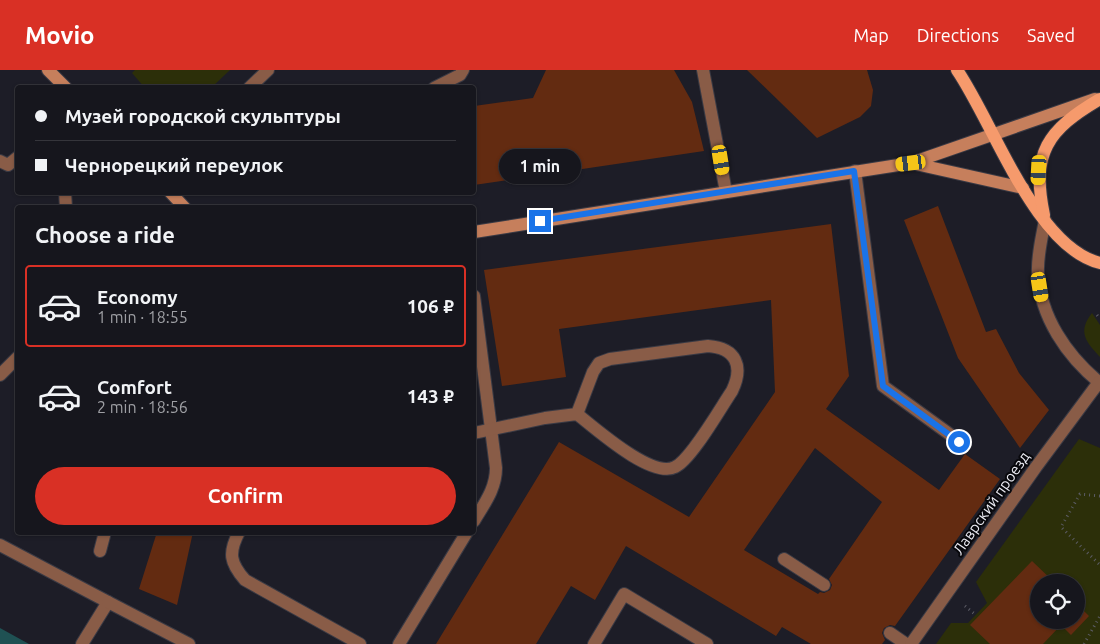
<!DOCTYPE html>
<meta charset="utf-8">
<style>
body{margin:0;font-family:Ubuntu,sans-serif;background:#1f1f26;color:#f1f3f6;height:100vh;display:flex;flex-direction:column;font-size:19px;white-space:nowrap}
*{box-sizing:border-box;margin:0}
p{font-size:16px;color:#9e9fa4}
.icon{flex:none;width:28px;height:28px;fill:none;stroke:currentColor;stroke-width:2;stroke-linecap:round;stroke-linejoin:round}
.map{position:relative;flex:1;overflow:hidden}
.details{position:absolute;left:15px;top:135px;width:461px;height:330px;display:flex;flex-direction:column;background:#16161d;border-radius:5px;box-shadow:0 1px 4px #0004,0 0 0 1px #35353b}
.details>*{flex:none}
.top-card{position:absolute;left:15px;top:15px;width:461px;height:110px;border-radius:5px;box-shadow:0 1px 4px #0004,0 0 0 1px #35353b;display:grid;align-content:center;height:110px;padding:0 20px;background:#16161d}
.tools{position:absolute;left:1030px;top:504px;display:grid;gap:10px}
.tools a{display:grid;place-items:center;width:55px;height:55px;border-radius:50%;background:#16161d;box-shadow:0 1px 4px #0004,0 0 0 1px #35353b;font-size:25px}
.end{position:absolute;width:22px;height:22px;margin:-11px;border:6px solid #1a73e8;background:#fff;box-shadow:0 0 0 2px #fff}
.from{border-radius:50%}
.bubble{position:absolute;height:35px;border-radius:18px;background:#16161d;box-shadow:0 1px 4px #0004,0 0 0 1px #35353b;font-size:16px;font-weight:700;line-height:35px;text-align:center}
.car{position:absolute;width:15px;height:30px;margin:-15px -8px;border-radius:6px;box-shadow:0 0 4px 1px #0007;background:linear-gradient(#f5c518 24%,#345 0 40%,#f5c518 0 76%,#345 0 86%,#f5c518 0)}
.top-card b{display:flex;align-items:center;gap:18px;height:48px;font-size:19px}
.top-card b+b{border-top:1px solid #35353b}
.top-card i{width:12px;height:12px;background:#f1f3f6}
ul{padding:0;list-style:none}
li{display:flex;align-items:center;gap:15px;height:82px;margin:0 10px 8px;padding:0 10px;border:2px solid transparent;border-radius:5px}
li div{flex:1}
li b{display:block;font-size:19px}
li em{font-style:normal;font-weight:700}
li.on{border-color:#d93025}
li>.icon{width:45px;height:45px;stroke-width:1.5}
h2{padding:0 20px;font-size:22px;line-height:60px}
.action{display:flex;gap:10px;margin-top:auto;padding:10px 20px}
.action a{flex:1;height:58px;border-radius:30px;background:#d93025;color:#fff;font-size:20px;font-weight:700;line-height:58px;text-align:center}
header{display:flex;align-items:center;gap:30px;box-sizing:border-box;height:70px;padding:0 25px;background:#d93025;color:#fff}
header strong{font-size:24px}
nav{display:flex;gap:28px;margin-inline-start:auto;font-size:18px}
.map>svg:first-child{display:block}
</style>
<header>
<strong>Movio</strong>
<nav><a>Map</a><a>Directions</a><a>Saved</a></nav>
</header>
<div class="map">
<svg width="1100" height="574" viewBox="0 0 1100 574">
<rect width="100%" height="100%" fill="#1d1d27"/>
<!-- green -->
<g fill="#2c2f09" fill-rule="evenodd">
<polygon points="135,0 230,0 212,17 145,18 132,3"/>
<path d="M1092,243l8,12v32c-14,-15 -23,-25 -8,-44z"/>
<path d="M1079,369l21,9v196h-164l15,-21h17l19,-20 -11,-21zM1039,512h37v38h-37z"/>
</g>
<!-- water -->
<polygon fill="#1f5153" points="0,558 29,574 0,574"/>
<!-- building -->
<g fill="#632b11" fill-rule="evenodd">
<polygon points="546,0 674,0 692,32 704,81 474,115 474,36 533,28"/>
<polygon points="747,0 867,0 873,20 871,36 860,47 817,68"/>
<polygon points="938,136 986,262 996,259 1019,303 1049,340 1020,378 958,288 904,150"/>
<path d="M831,154l18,152 -23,33 113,81 26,-36 35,25 -105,147 -5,-1 -6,3 -2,5 3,7 -3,4h-71l-29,-17 -6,9 -150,-90 -31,54 -24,-14 -35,58h-100l123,-202 130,75 86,-125 -4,-92 -212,29 7,48 -64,9 -18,-116zM815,378l67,54 -53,77 3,6 -2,5 -6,3 -4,-1 -2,2 -74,-44z"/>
<polygon points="157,462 193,462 177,535 139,519"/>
<polygon points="1032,491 1054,512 1039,512 1039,550 1076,550 1076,533 1089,546 1071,565 1061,555 1043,574 990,574 970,555"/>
</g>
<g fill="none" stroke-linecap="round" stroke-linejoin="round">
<defs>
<g id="lane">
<polyline points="703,0 726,122"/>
<polyline points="249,18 268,0"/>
<polyline points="434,18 460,5 463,0"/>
<polyline points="0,91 8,95 18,87"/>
<polyline points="855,101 883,316 959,371"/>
<polyline points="65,122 66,138"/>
<path d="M474,226l22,172c0,21 -12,36 -22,53"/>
<polyline points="0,305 18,287"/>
<path d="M474,363l71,-15 32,-4c19,15 75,65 98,53 16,-7 46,-60 57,-76 12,-25 4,-43 -24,-45l-98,13 -11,4 -6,9 -16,42"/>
<path d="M239,462c-11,21 -9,31 6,48l115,64"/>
<polyline points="0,475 108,532 82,574"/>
<polyline points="100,481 105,462"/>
<polyline points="784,489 824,515"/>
<polyline points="108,532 189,574"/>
<polyline points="890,563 906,574"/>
<polyline points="399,574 467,462"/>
<polyline points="594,574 624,524 707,574"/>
</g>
<g id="street">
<path d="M1045,150c-3,17 -8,36 -7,53 2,44 29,83 62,110"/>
<polyline points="911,574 1036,397 1099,312"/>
</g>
<g id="secondary">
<polyline points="48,0 66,18"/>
<polyline points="911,93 1023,118"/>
<polyline points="170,122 185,138"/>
<polyline points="474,162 911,93 1095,29"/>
</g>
<g id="primary">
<path d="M957,0c36,52 78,177 143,193"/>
<path d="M1044,145c-13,-62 3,-85 56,-116"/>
</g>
</defs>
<!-- lane casing -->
<use href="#lane" stroke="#3a3a44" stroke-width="14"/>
<!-- street casing -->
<use href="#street" stroke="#3a3a44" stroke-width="14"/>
<!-- secondary casing -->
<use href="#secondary" stroke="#3a3a44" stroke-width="14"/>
<!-- primary casing -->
<use href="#primary" stroke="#3a3a44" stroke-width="14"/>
<!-- path -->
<g stroke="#5c5c65" stroke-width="3" stroke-dasharray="1 4" stroke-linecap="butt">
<polyline points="1097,245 1100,249"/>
<polyline points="1100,426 1080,424 1061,457 1100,495"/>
<polyline points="965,536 976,545"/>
<polyline points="1084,574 1100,546"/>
</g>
<!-- lane -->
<use href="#lane" stroke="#895c47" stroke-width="12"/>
<!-- street -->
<use href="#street" stroke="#895c47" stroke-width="12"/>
<!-- secondary -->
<use href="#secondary" stroke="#c67f5c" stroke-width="12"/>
<!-- primary -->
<use href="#primary" stroke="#f69a6c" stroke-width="12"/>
</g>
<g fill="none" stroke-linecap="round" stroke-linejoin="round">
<!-- route -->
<polyline stroke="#1a73e8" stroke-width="6" points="540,151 854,101 883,316 959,372"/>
</g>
<g text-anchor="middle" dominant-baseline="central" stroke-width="4" stroke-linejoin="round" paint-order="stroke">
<!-- street labels -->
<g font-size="15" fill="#ececf4" stroke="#08080c">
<text transform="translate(991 433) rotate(-55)">Лаврский проезд</text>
</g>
</g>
</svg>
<div class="tools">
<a><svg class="icon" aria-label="locate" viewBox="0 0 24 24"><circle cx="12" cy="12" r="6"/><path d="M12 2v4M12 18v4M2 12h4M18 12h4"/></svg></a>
</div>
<i class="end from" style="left:959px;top:372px"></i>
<i class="end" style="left:540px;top:151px"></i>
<div class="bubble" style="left:499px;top:79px;width:82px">1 min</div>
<i class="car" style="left:721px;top:90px;rotate:171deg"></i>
<i class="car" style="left:911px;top:93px;rotate:263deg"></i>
<i class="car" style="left:1039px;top:100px;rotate:183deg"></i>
<i class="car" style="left:1040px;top:217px;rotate:171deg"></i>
<div class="top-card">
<b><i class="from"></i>Музей городской скульптуры</b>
<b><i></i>Чернорецкий переулок</b>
</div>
<section class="details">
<h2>Choose a ride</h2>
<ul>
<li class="on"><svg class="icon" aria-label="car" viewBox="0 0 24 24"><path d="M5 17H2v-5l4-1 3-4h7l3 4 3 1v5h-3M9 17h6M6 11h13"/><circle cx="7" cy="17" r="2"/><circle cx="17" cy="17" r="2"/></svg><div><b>Economy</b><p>1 min · 18:55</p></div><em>106 ₽</em></li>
<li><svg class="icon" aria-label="car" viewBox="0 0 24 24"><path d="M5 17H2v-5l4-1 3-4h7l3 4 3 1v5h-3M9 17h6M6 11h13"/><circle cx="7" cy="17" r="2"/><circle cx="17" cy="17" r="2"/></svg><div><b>Comfort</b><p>2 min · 18:56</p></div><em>143 ₽</em></li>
</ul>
<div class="action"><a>Confirm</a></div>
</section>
</div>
